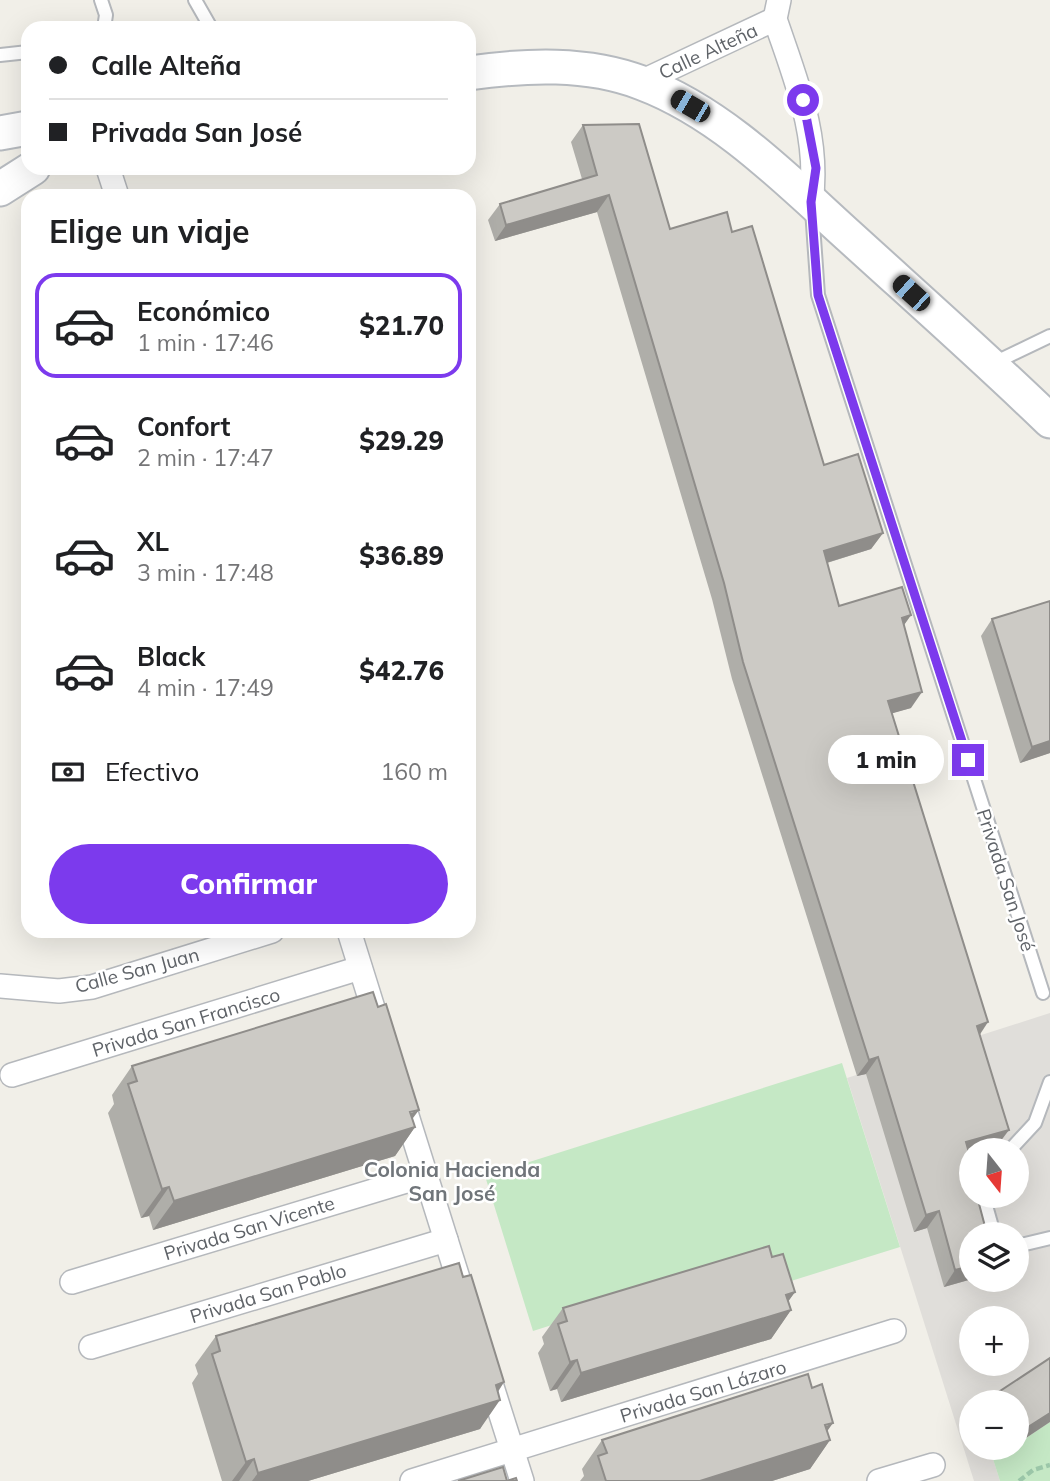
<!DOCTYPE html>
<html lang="es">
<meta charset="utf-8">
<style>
body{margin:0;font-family:Mulish,sans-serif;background:#f6f6f6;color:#202124;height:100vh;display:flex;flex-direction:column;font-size:26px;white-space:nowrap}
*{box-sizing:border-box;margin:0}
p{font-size:23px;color:#757577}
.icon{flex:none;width:38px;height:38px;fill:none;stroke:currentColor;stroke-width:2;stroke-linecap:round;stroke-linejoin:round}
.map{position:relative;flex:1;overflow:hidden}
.panel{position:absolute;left:21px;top:189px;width:455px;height:749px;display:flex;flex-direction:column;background:#fff;border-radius:21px;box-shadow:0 7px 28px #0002}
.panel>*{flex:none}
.top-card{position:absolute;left:21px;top:21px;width:455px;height:154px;border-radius:21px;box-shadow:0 7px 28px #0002;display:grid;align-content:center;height:154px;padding:0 28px;background:#fff}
.needle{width:46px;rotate:163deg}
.buttons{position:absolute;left:959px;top:1138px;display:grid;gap:14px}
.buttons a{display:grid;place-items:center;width:70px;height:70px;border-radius:50%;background:#fff;box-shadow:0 7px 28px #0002;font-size:35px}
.end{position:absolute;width:32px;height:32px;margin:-16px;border:9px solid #7c3aed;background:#fff;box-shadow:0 0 0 4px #fff}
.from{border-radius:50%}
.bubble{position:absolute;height:49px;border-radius:24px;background:#fff;box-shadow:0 7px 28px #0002;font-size:23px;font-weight:800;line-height:49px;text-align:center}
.car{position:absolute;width:21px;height:42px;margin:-21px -10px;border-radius:9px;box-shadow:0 0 5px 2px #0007;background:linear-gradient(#222 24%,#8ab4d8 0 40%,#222 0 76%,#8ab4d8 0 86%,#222 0)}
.top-card b{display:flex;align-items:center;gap:24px;height:66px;font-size:26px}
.top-card b+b{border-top:2px solid #e0e0e0}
.top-card i{width:18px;height:18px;background:#202124}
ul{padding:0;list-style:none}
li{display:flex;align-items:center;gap:21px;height:105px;margin:0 14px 10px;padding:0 14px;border:4px solid transparent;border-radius:21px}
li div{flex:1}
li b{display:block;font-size:26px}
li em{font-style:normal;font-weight:800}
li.selected{border-color:#7c3aed}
li>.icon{width:63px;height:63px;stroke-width:1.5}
h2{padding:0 28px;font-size:32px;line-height:84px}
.pay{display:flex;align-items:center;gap:18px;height:77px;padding:0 28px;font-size:26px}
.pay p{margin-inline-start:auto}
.primary-button{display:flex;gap:14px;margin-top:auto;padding:14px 28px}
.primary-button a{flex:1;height:80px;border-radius:42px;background:#7c3aed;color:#fff;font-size:28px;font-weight:800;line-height:80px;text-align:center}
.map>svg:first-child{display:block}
</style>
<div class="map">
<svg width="1050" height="1481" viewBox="0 0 1050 1481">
<rect width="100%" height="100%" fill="#f1efe8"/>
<!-- industrial -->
<path fill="#e0deda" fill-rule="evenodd" d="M1050,1013v410l-33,21v-42h-46v45h40l-18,12 7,22h-26l-127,-403zM971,1150h46v45h-46zM971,1234h46v45h-46zM971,1318h46v45h-46z"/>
<!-- green -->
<g fill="#c5e8c5">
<polygon points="842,1063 900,1247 775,1286 766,1257 533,1331 485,1176"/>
<polygon points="1050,1422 1050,1481 1000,1481 993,1459 1011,1447 1017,1447 1017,1444"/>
</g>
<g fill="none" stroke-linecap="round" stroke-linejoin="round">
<defs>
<g id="service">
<polyline points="101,0 106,15 104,28"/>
<polyline points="195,0 211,28"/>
<polyline points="0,55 28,52"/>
<polyline points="812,210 818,295 1043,993"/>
<polyline points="992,364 1050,336"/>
<polyline points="1010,1150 1035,1123 1050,1082"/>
<polyline points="983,1195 994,1234"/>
<polyline points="1017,1246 1050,1238"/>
</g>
<g id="minor">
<path d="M779,0l-4,19c21,62 45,117 36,184"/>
<polyline points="641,82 775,19"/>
<polyline points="108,168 117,196"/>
<polyline points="349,931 378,1024"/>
<polyline points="0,986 59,991 92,987 272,931"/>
<polyline points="12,1075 360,968"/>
<polyline points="403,1103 463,1294"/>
<polyline points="72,1282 426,1175"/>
<polyline points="91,1347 446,1240"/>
<polyline points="488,1374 522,1481"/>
<polyline points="412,1481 894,1331"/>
<polyline points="879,1481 933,1465"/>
</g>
<g id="secondary">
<path d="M469,73c57,-8 118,-11 173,10 80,30 146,98 208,154 67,61 135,121 200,184"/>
<polyline points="0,133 28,128"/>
<polyline points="0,189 33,168"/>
</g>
</defs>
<!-- service casing -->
<use href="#service" stroke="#b5b8bc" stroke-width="16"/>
<!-- minor casing -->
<use href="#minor" stroke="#b5b8bc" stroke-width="26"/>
<!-- secondary casing -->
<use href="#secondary" stroke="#b6babf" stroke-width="37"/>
<!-- path -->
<polyline stroke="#9cc7a9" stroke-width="4.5" stroke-dasharray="7 3.5" stroke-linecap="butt" points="1019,1481 1033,1470 1050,1465"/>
<!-- service -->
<use href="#service" stroke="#fff" stroke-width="12"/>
<!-- minor -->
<use href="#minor" stroke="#fff" stroke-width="23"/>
<!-- secondary -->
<use href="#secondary" stroke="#fff" stroke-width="33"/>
</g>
<!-- wall -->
<g fill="#afaea9">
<polygon points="583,125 670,229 732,232 824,465 883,533 871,549 827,563 839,606 911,615 904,625 911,708 892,713 980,1034 997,1146 985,1150 971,1150 971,1154 969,1154 979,1204 972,1279 944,1287 927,1228 914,1232 866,1074 857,1076 732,679 712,599 597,212 495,241 488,220 500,204 582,179 571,142"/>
<polygon points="992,619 1050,753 1020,763 981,636"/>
<polygon points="132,1066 412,1119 415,1127 395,1156 153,1230 149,1216 141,1218 108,1113 114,1104 112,1095"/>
<polygon points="772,1257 795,1292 788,1301 791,1310 771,1339 561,1402 557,1389 550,1391 538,1353 544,1344 542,1337 563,1308"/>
<polygon points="463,1277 504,1382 498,1392 480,1429 308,1481 222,1481 192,1383 198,1374 195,1365 216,1336"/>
<polygon points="827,1431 830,1440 810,1469 772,1481 580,1481 584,1476 582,1469 602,1440"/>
<polygon points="998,1447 1011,1447 1002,1453"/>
</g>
<!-- shaded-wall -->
<g fill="#8f8d8a">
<polygon points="609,195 597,212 495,241 506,225"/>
<polygon points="883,533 871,549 813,567 824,551"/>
<polygon points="911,615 899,632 902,618"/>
<polygon points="922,692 911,708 876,718 888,701"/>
<polygon points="1050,741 1050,753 1020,763 1032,747"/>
<polygon points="988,1022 977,1039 977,1026"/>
<polygon points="878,1057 866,1074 857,1076 869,1060"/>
<polygon points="419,1110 404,1130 415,1127 395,1156 153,1230 174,1201"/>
<polygon points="1009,1130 997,1146 985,1150 971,1150 971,1154 954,1159 966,1142"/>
<polygon points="169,1187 149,1216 141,1218 162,1189"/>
<polygon points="939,1211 927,1228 914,1232 926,1215"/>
<polygon points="971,1266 972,1279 944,1287 955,1270"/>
<polygon points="795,1292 780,1313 791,1310 771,1339 561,1402 581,1373"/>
<polygon points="577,1360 557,1389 550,1391 570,1362"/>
<polygon points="504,1382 490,1403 500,1400 480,1429 308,1481 252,1481 258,1473"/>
<polygon points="1050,1413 1050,1422 1017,1444 1017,1434"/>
<polygon points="833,1423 818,1444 830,1440 810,1469 772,1481 700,1481"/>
<polygon points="254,1459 239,1481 232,1481 246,1462"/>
</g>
<!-- building -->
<g fill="#cccac5" stroke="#8f8d8a" stroke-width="2">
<polygon points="639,124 670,229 727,212 732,232 752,226 824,465 858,454 883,533 824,551 839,606 902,587 911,615 902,618 922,692 888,701 988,1022 977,1026 1009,1130 966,1142 971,1160 971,1195 982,1195 983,1198 978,1200 987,1234 971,1234 971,1266 955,1270 939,1211 926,1215 878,1057 869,1060 743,662 724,583 609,195 506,225 500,204 597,175 583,125"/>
<polygon points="1050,601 1050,741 1032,747 992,619"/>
<polygon points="373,992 378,1007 386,1004 419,1110 410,1112 415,1127 174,1201 169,1187 162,1189 128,1084 137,1081 132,1066"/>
<polygon points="769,1246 772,1257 783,1254 795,1292 786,1295 791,1310 581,1373 577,1360 570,1362 558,1324 567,1321 563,1308"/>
<polygon points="459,1263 463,1277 471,1275 504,1382 496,1385 500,1400 258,1473 254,1459 246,1462 212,1354 220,1351 216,1336"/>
<polygon points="1050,1358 1050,1413 1017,1434 1017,1402 986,1402 985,1401"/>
<polygon points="808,1374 812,1388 822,1384 833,1423 825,1425 830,1440 700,1481 606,1481 598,1456 607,1453 602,1440"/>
<polygon points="503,1467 507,1481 516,1478 517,1481 458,1481"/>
</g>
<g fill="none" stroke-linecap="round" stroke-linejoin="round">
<!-- route -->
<polyline stroke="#7c3aed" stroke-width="9" points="803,100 816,168 811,202 818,295 968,760"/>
</g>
<g text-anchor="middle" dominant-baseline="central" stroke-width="5" stroke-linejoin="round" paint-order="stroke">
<!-- street labels -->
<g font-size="19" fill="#5f6368" stroke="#fff">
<text transform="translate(708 51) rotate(-25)">Calle Alteña</text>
<text transform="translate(1006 880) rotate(72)">Privada San José</text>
<text transform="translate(137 970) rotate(-15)">Calle San Juan</text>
<text transform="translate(186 1022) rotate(-17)">Privada San Francisco</text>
<text transform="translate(249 1228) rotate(-17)">Privada San Vicente</text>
<text transform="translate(268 1293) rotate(-17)">Privada San Pablo</text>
<text transform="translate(703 1391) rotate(-17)">Privada San Lázaro</text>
</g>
<!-- neighbourhood labels -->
<g font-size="21" font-weight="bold" fill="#70757a" stroke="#fff">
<text x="452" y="1169">Colonia Hacienda<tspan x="452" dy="24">San José</tspan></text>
</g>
</g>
</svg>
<div class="buttons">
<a><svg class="needle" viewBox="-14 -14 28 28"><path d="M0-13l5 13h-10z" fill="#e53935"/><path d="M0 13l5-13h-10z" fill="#757577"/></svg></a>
<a><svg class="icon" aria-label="layers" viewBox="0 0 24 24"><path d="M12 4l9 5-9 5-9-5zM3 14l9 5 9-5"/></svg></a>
<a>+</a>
<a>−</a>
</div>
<i class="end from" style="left:803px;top:100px"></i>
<i class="end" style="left:968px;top:760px"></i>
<div class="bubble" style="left:828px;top:735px;width:116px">1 min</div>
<i class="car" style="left:690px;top:106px;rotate:300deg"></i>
<i class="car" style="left:911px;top:293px;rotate:312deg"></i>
<div class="top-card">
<b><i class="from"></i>Calle Alteña</b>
<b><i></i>Privada San José</b>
</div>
<section class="panel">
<h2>Elige un viaje</h2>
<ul>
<li class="selected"><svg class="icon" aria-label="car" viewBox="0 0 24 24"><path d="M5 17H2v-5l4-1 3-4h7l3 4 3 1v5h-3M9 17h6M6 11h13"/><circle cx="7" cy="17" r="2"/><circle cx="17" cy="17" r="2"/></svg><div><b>Económico</b><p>1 min · 17:46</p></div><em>$21.70</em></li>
<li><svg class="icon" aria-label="car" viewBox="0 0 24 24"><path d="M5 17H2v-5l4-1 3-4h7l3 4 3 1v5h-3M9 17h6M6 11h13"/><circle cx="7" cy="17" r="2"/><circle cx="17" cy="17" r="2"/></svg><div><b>Confort</b><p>2 min · 17:47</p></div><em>$29.29</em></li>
<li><svg class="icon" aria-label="car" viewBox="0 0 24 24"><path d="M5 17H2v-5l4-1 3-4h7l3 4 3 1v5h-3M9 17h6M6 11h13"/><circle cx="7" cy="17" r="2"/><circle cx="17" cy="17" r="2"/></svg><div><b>XL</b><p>3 min · 17:48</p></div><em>$36.89</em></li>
<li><svg class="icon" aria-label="car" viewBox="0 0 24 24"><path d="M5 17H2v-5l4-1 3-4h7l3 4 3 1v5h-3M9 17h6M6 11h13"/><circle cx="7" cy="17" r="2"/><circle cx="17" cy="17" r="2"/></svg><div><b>Black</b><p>4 min · 17:49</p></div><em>$42.76</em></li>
</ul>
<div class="pay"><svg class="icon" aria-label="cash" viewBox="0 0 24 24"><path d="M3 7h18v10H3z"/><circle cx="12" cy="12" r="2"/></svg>Efectivo<p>160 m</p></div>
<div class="primary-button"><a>Confirmar</a></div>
</section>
</div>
